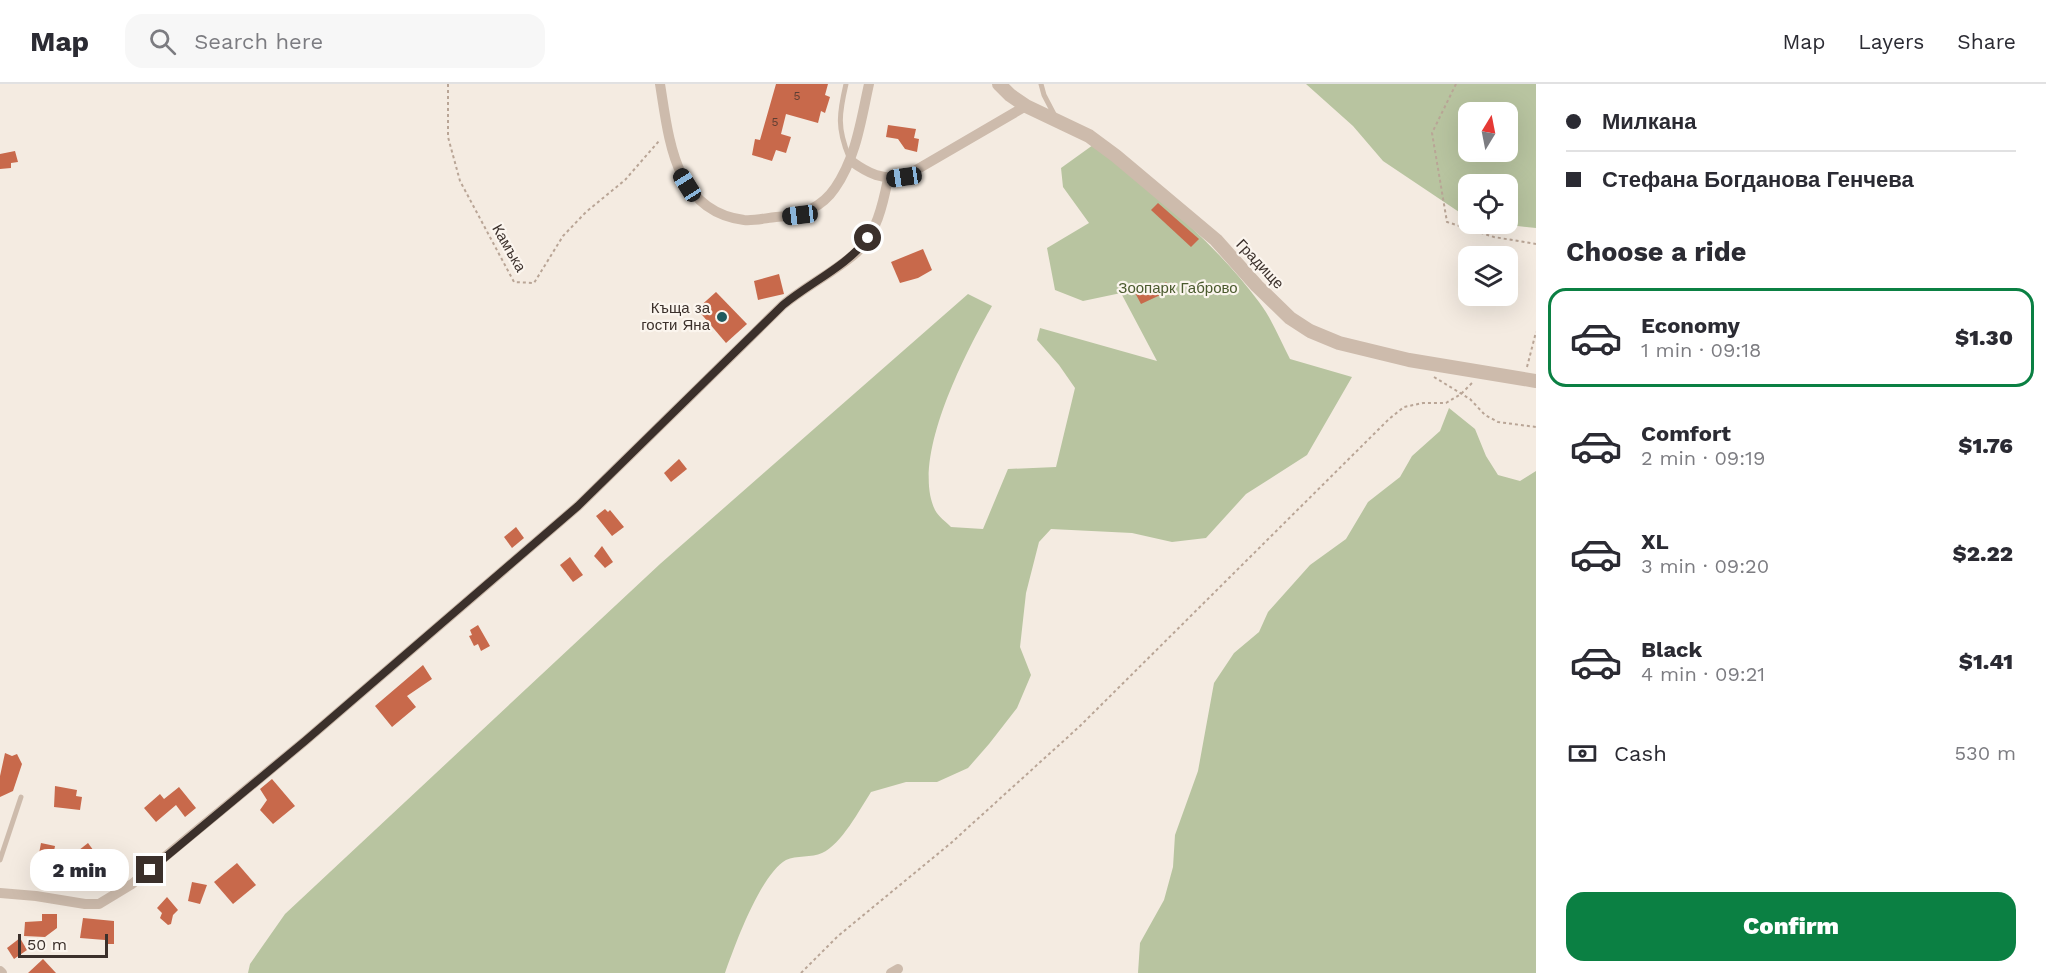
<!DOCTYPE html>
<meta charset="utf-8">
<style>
body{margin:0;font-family:"Work Sans",sans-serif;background:#f7f7f7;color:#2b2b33;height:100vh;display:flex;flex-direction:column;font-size:22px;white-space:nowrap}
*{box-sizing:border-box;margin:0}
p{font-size:20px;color:#7c7c81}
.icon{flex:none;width:33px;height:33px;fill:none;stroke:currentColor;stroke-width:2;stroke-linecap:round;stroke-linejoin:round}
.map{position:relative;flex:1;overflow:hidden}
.panel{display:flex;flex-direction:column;background:#fff;width:510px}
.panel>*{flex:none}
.banner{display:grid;align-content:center;height:132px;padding:0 30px;background:#fff}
.needle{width:39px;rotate:10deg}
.tools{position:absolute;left:1458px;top:18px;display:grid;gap:12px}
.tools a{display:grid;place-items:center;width:60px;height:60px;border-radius:12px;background:#fff;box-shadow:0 6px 24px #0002;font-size:30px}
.scale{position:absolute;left:18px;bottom:15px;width:90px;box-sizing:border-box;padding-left:6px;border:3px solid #3b302b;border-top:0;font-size:16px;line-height:21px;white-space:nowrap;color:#3b302b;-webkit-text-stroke:4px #fbf5ee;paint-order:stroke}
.end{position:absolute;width:27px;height:27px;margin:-14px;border:8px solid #3b302b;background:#fff;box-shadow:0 0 0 3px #fff}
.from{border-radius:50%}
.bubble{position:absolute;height:42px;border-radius:18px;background:#fff;box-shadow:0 6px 24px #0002;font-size:20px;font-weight:800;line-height:42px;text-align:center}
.car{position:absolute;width:18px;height:36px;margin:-18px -9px;border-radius:8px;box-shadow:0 0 4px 2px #0007;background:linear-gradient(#222 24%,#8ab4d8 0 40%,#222 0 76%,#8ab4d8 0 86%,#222 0)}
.banner b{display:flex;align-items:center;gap:21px;height:57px;font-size:22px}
.banner b+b{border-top:2px solid #e1e1e2}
.banner i{width:15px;height:15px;background:#2b2b33}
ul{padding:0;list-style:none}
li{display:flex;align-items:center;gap:18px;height:99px;margin:0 12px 9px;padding:0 18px;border:3px solid transparent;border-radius:18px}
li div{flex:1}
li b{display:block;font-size:22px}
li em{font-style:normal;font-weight:800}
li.active{border-color:#0b8043}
li>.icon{width:54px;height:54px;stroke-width:1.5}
h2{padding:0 30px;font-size:27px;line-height:72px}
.pay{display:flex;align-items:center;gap:15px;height:66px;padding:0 30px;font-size:22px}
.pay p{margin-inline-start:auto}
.action{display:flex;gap:12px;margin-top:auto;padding:12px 30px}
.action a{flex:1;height:69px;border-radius:18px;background:#0b8043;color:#fff;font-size:24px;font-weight:800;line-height:69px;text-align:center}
header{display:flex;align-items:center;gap:36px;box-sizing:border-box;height:84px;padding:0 30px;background:#fff;border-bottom:2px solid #e1e1e2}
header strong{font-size:28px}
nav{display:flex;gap:33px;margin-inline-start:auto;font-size:21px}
.search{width:420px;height:54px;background:#f7f7f7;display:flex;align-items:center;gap:15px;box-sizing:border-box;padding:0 21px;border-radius:18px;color:#7c7c81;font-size:22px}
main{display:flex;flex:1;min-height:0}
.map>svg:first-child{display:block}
</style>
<header>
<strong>Map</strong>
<div class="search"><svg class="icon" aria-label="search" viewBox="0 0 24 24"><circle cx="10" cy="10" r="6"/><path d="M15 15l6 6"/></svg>Search here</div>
<nav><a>Map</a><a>Layers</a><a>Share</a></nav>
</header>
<main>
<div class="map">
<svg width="1536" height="889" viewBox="0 0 1536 889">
<rect width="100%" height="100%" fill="#f4ebe1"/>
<!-- green -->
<g fill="#b8c4a0" fill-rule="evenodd">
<path d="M1306,0h230v144l-36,-4h8v-40h-40v34l-85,-57 -30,-35zM1508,28v40h-40v-40z"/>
<path d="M1093,61c60,48 120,95 166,157 13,17 21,38 31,57l62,18 -45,78 -61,39 -40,44 -34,4 -40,-9 -81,-4 -12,13 -13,51 -6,54 11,28 -14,33 -28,36 -21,24 -31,14h-31l-35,10c-11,17 -30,53 -49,61 -10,5 -26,2 -36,7 -26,15 -51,85 -61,113h-477l2,-9 35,-50 375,-350 308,-270 24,12c-26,46 -82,152 -57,204 3,6 11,12 16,17l32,2 25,-60 48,-2 19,-79 -16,-23 -22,-25 3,-12 117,33 -36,-68 -38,8 -28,-11 -8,-42 42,-25 -26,-36 -2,-19z"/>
<polygon points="1449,324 1475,345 1486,372 1498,391 1520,397 1536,387 1536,889 1138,889 1140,859 1164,816 1173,783 1175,751 1198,687 1214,599 1234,569 1259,548 1268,528 1310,481 1346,455 1368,418 1400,393 1412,372 1440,347"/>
</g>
<!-- building -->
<g fill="#c8694b">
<polygon points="776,0 828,0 825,11 830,13 825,29 821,27 818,39 786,30 781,50 791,53 786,69 776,66 772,77 752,71 755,55 760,56"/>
<polygon points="888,41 916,45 914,54 919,55 917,68 905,65 898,55 886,53"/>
<polygon points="15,67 18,78 11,79 11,84 0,85 0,70"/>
<polygon points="1158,119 1199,155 1191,163 1151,126"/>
<polygon points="923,165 932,186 918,194 900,199 891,178"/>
<polygon points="779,190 784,210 758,216 754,197"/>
<polygon points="1166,198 1171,206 1141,220 1133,205 1143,200 1148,209"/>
<polygon points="716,208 747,240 726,259 697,225"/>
<polygon points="679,375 687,385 671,398 664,389"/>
<polygon points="605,425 608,428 610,426 624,443 612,452 596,432"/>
<polygon points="516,443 524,454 512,464 504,453"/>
<polygon points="602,462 613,478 605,484 594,472"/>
<polygon points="570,473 583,491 573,498 560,481"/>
<polygon points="478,541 490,562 481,567 478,560 474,562 469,552 472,551 470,546"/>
<polygon points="423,581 432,595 407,612 416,623 392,643 375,622"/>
<polygon points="5,669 12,672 17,670 22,680 13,707 0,713 0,692"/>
<polygon points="272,695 295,722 273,740 260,726 267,716 260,705"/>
<polygon points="55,702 77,706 76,712 82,713 80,726 54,723"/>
<polygon points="179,703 196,724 185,733 176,721 156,738 144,724 160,710 164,715"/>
<polygon points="41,759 55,762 52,777 38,775"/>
<polygon points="88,759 99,774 86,784 74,770"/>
<polygon points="237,779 256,801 233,820 214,798"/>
<polygon points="192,798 207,801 200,820 188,817"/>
<polygon points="167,813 178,826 173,831 171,840 168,841 160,834 162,829 157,824"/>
<polygon points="42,830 57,830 57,844 45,853 24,852 25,838 42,837"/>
<polygon points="83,834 114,837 114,860 105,860 105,856 80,854"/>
<polygon points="20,854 27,866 14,875 7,864"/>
<polygon points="43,875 56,889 28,889"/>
</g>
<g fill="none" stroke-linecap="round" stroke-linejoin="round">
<!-- path -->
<g stroke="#b9a596" stroke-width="2" stroke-dasharray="3 3" stroke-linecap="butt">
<polyline points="448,0 448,53 460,97 514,198 534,199 563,152 586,128 625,96 659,57"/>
<polyline points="1456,0 1432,49 1447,138 1494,153 1536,160"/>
<polyline points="1527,283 1536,248"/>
<polyline points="1434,293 1470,315 1485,331 1498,338 1536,343"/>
<polyline points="801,889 838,852 951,759 1080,642 1389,335 1404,323 1423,319 1446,319 1461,310 1472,299"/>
</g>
<!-- service -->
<g stroke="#cdbbac" stroke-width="5">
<path d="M846,0c-7,30 -9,44 3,73"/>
<polyline points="1041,0 1044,11 1056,34"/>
<polyline points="0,776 21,713"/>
</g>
<!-- minor -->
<g stroke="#cdbbac" stroke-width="10">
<path d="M660,0c9,55 14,127 84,136 10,1 22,-2 32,-3 24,-1 45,-8 59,-29 21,-30 26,-68 34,-104"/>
<path d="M851,77c18,13 31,19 53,16l122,-71"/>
<path d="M0,809l36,3 49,8h14l33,-20 173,-143 273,-235 205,-201c23,-19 53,-34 74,-53 19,-17 26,-48 31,-73"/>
<polyline points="0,887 2,889"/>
<polyline points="891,889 898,885"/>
</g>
<!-- tertiary -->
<polyline stroke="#cdbbac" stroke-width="14" points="999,0 1010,11 1026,22 1089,52 1116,72 1216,156 1257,202 1290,234 1310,247 1339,259 1409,276 1536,297"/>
</g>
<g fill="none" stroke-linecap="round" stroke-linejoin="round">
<!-- route -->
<path stroke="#3b302b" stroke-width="8" d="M150,786l155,-129 273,-235 205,-201c28,-23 64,-39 85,-67"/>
</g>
<!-- markers -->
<circle fill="#1f5a5e" stroke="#fbf5ee" stroke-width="2" cx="722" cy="233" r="6"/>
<g text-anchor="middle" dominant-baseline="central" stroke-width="4.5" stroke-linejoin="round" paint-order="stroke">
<!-- number labels -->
<g font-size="12" fill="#5e3e33">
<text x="797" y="12">5</text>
<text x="775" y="38">5</text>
</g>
<!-- street labels -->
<g font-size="15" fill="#3b302b" stroke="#fbf5ee">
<text transform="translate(509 164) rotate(60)">Камъка</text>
<text transform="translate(1260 180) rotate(47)">Градище</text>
</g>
<!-- park labels -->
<g font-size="15" fill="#4a5a2e" stroke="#fbf5ee">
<text x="1178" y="204">Зоопарк Габрово</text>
</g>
<!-- poi labels -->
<g font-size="15" fill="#3b302b" stroke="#fbf5ee" text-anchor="end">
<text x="710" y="224">Къща за<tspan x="710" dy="17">гости Яна</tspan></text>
</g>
</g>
</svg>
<div class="tools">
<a><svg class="needle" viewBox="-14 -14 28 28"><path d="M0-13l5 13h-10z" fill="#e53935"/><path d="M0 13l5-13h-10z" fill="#7c7c81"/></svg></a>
<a><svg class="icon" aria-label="locate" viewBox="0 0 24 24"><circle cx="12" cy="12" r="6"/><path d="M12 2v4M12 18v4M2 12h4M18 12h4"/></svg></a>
<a><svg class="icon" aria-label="layers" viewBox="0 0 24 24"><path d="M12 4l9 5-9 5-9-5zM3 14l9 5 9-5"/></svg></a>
</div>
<div class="scale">50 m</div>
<i class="end from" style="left:868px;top:154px"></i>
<i class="end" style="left:150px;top:786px"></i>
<div class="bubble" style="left:30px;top:765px;width:99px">2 min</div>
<i class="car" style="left:904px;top:93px;rotate:262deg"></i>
<i class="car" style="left:687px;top:101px;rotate:328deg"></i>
<i class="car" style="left:800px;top:131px;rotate:263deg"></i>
</div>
<section class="panel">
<div class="banner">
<b><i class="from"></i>Милкана</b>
<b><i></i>Стефана Богданова Генчева</b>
</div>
<h2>Choose a ride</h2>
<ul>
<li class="active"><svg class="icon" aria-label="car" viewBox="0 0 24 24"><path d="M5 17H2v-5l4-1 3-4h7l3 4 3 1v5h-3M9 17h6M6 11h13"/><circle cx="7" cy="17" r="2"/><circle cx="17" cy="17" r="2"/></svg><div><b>Economy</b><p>1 min · 09:18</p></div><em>$1.30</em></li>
<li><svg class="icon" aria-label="car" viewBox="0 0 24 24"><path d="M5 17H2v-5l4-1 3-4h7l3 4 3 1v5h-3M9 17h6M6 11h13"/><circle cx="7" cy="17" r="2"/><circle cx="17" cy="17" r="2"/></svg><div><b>Comfort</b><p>2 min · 09:19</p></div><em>$1.76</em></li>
<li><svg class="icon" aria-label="car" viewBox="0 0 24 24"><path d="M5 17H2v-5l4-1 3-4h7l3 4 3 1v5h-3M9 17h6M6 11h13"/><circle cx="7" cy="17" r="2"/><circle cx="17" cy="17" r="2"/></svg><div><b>XL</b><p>3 min · 09:20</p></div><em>$2.22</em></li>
<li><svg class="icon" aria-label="car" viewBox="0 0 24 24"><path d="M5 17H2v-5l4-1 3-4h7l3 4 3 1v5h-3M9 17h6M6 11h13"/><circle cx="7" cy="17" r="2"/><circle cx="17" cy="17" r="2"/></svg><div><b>Black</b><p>4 min · 09:21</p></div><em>$1.41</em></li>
</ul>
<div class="pay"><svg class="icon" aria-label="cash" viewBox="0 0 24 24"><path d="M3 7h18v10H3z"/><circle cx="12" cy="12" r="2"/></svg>Cash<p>530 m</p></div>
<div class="action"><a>Confirm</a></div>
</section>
</main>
